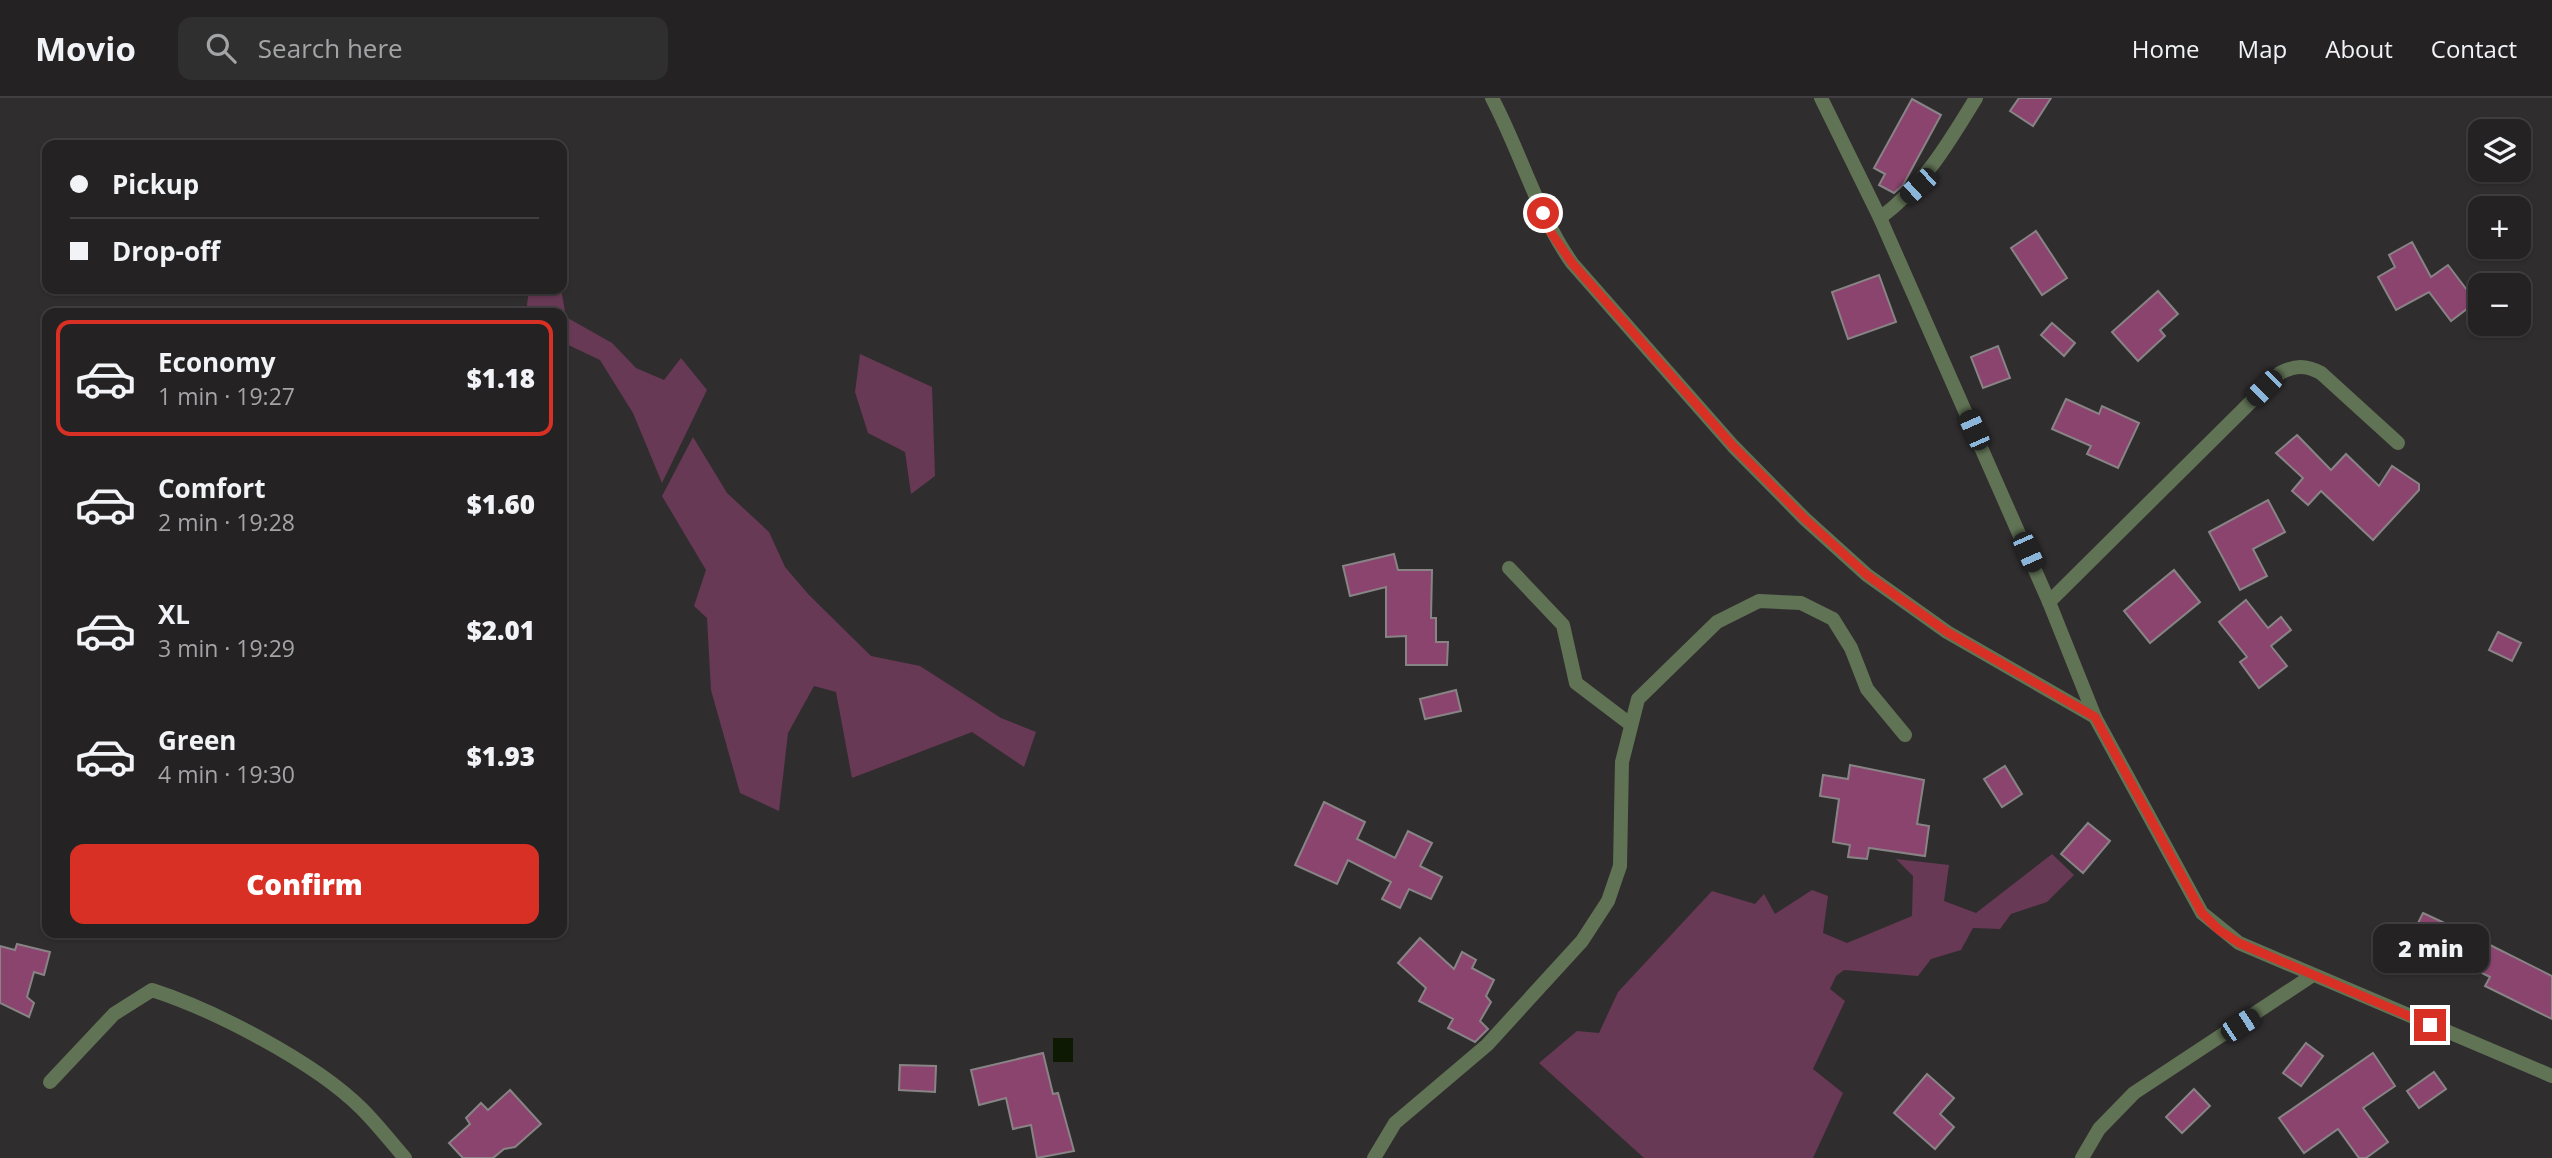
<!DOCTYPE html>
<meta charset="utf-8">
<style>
body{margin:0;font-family:"Open Sans",sans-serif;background:#302f30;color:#f1f3f6;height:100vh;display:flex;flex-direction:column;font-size:26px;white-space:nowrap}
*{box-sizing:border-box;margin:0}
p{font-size:23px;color:#a3a4a6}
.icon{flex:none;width:38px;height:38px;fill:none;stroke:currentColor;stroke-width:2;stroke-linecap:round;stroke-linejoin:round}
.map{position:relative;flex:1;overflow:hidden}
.drawer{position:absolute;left:42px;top:210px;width:525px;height:630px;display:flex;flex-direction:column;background:#242223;border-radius:14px;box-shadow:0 2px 5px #0004,0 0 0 2px #413f41}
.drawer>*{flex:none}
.guide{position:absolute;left:42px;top:42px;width:525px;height:154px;border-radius:14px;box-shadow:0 2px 5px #0004,0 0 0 2px #413f41;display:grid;align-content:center;height:154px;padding:0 28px;background:#242223}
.buttons{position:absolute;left:2468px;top:21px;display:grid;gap:14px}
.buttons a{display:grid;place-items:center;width:63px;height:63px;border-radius:14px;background:#242223;box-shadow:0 2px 5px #0004,0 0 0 2px #413f41;font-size:35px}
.end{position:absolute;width:32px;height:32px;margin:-16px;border:9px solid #d93025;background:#fff;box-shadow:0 0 0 4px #fff}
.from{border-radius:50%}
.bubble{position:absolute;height:49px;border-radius:14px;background:#242223;box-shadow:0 2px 5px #0004,0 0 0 2px #413f41;font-size:23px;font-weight:800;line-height:49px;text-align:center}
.car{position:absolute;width:21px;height:42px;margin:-21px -10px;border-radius:9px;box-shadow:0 0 5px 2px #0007;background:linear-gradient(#222 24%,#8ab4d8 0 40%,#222 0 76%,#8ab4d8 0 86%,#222 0)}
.guide b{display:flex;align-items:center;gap:24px;height:66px;font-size:26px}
.guide b+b{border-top:2px solid #413f41}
.guide i{width:18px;height:18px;background:#f1f3f6}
ul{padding:12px 0 0;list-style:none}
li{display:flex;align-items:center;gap:21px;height:116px;margin:0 14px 10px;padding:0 14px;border:4px solid transparent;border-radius:14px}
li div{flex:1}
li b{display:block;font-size:26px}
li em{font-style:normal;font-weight:800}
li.selected{border-color:#d93025}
li>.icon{width:63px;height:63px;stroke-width:1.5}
.primary-button{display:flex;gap:14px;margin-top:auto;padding:14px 28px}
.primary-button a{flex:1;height:80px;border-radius:14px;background:#d93025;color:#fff;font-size:28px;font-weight:800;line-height:80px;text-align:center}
header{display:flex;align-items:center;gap:42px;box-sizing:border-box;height:98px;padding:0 35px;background:#242223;border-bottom:2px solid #413f41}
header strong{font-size:33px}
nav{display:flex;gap:38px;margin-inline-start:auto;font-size:24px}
.search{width:490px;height:63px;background:#302f30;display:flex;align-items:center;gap:18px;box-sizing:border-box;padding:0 24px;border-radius:14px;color:#a3a4a6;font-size:26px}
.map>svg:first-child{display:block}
</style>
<header>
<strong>Movio</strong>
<div class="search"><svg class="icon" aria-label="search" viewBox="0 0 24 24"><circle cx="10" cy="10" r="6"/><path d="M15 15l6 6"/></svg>Search here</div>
<nav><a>Home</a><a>Map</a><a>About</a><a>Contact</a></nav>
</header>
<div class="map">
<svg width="2552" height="1060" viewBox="0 0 2552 1060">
<rect width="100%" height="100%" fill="#302d2f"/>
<!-- green -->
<g fill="#683954">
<polygon points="529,191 561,191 566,219 612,245 636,270 664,282 681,260 707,292 662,385 633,315 600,262 562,244 562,215 526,215"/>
<polygon points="860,256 932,289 935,378 911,396 905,354 868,335 855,294"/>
<polygon points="693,339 727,395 769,434 785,469 809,497 871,558 920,568 1001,620 1036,634 1024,669 972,634 852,680 836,594 814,588 788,635 779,713 740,695 711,592 707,520 694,508 706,472 662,398"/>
<polygon points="2052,756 2074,777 2047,804 2011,816 2000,831 1973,830 1961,852 1931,861 1918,878 1844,872 1836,878 1830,891 1845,903 1813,971 1843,995 1813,1060 1644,1060 1539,965 1577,933 1599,935 1618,894 1712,793 1755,806 1764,796 1775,816 1812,792 1828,798 1823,835 1847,845 1912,818 1913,778 1896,761 1949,767 1944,803 1976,815"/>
</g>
<!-- water -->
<rect fill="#0d1903" x="1053" y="940" width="20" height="24"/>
<!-- building -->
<g fill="#8b446e" stroke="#888486" stroke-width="2">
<polygon points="2019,0 2051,0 2033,28 2010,13"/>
<polygon points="1912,1 1941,17 1903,87 1894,95 1879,87 1885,76 1874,70"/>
<polygon points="2036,133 2067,180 2042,197 2011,150"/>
<polygon points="2412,144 2431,179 2448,167 2476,204 2451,223 2429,194 2396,212 2378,179 2395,169 2389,157"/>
<polygon points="1879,177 1896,224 1848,241 1832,194"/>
<polygon points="2158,193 2178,216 2160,232 2165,238 2138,263 2112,234"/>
<polygon points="2052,225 2075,245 2064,258 2041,237"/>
<polygon points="1998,248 2010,280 1983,290 1971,259"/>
<polygon points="2066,301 2099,316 2102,308 2139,325 2118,370 2087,356 2091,348 2052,331"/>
<polygon points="2297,337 2331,372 2346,356 2379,388 2392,368 2419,386 2419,392 2373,442 2321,393 2308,407 2292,393 2303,380 2276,355"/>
<polygon points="2268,402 2285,434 2253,451 2267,478 2240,492 2209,434"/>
<polygon points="1394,456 1398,472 1432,472 1431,520 1436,520 1436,544 1448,544 1447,567 1406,567 1406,538 1386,539 1386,489 1350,498 1343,468"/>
<polygon points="2174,472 2200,504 2150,545 2124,513"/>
<polygon points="2246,502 2268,530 2281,519 2291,532 2271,548 2287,568 2259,590 2240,564 2247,559 2219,524"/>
<polygon points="2498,534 2521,545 2512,563 2489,552"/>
<polygon points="1456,592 1461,613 1425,621 1420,601"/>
<polygon points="1850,667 1924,682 1917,726 1929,728 1925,758 1869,750 1867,761 1848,759 1850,747 1833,744 1839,701 1820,698 1823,677 1848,681"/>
<polygon points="2005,668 2022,696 2002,709 1984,681"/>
<polygon points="1324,704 1365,724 1357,741 1395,760 1408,733 1432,745 1420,768 1442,779 1431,801 1409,791 1400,810 1382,801 1391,784 1348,762 1337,786 1295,767"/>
<polygon points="2088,725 2110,743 2083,775 2061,756"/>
<polygon points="2423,815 2453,829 2455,825 2490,842 2488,846 2552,878 2552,921 2485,888 2490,879 2434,851 2431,856 2408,845"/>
<polygon points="1420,840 1454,871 1462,854 1476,862 1472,870 1494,882 1486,898 1491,904 1480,923 1488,931 1475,944 1448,930 1453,921 1419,903 1426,890 1398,865"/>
<polygon points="17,846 50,854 44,877 34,874 27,899 34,905 29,919 0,905 0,848 15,852"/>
<polygon points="2306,945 2323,958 2301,988 2283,975"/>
<polygon points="1043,955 1053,996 1058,995 1074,1053 1037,1060 1031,1027 1013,1031 1006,1000 979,1007 971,972"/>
<polygon points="2373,955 2395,988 2363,1010 2388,1044 2366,1060 2359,1060 2338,1031 2304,1055 2279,1020"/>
<polygon points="900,967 936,968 935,994 899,992"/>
<polygon points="2434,974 2446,991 2419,1010 2407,993"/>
<polygon points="1927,976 1954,1000 1940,1016 1954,1029 1935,1051 1894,1015"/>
<polygon points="2194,991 2210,1008 2182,1035 2166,1019"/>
<polygon points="510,992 541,1026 515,1049 504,1051 493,1060 463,1060 449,1045 470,1026 466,1020 481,1005 488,1012"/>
</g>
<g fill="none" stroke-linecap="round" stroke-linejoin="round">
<!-- street -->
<g stroke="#617355" stroke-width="14">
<path d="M1492,0c29,55 45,115 80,165l161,183 72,73 62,56 80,57 148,85"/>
<polyline points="1821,0 1880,120 2049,504 2095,619 2202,815 2239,845 2552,978"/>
<path d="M1880,120c44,-33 68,-74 96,-120"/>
<polyline points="1509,470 1563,527 1576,585 1630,626"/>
<path d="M2049,504l231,-229c15,-8 26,-8 41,0l77,70"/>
<path d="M50,984l64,-68 38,-24c62,20 163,72 210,119 15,15 29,33 43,49"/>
<polyline points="1374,1060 1395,1025 1487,947 1582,843 1608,803 1620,768 1622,664 1638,601 1717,524 1759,503 1801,505 1833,521 1851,550 1867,591 1905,637"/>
<polyline points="2082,1060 2099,1031 2134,995 2313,877"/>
</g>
</g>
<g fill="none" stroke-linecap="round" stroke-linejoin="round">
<!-- route -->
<polyline stroke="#d93025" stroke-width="9" points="1543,115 1550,133 1572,165 1733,348 1805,421 1867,477 1947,534 2095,619 2202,815 2219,832 2239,845 2430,927"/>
</g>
</svg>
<div class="buttons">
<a><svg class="icon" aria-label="layers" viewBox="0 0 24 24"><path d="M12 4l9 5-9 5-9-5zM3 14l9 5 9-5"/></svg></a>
<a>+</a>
<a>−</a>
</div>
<i class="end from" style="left:1543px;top:115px"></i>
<i class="end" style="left:2430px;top:927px"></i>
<div class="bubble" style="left:2373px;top:826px;width:116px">2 min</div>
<i class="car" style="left:1918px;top:88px;rotate:228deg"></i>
<i class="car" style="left:2264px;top:290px;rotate:225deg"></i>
<i class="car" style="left:1974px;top:332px;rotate:336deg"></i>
<i class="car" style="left:2028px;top:454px;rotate:156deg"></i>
<i class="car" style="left:2240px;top:927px;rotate:57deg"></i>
<div class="guide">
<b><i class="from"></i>Pickup</b>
<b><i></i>Drop-off</b>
</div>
<section class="drawer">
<ul>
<li class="selected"><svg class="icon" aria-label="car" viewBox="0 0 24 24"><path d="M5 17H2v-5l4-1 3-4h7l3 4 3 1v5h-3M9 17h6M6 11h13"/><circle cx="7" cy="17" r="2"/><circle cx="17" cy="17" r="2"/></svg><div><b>Economy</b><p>1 min · 19:27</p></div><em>$1.18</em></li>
<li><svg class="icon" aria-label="car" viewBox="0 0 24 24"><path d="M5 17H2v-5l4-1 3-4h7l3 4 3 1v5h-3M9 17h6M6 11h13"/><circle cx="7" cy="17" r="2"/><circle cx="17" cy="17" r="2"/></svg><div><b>Comfort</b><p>2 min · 19:28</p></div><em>$1.60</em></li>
<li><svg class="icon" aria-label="car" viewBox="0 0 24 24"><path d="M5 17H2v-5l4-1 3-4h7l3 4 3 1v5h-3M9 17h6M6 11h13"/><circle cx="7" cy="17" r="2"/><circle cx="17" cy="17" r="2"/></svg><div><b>XL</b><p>3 min · 19:29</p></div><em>$2.01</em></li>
<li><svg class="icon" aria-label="car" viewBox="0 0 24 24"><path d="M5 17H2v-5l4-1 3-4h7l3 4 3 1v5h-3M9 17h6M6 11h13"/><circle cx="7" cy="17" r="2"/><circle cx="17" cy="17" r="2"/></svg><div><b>Green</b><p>4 min · 19:30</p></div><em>$1.93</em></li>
</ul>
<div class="primary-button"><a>Confirm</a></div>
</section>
</div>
